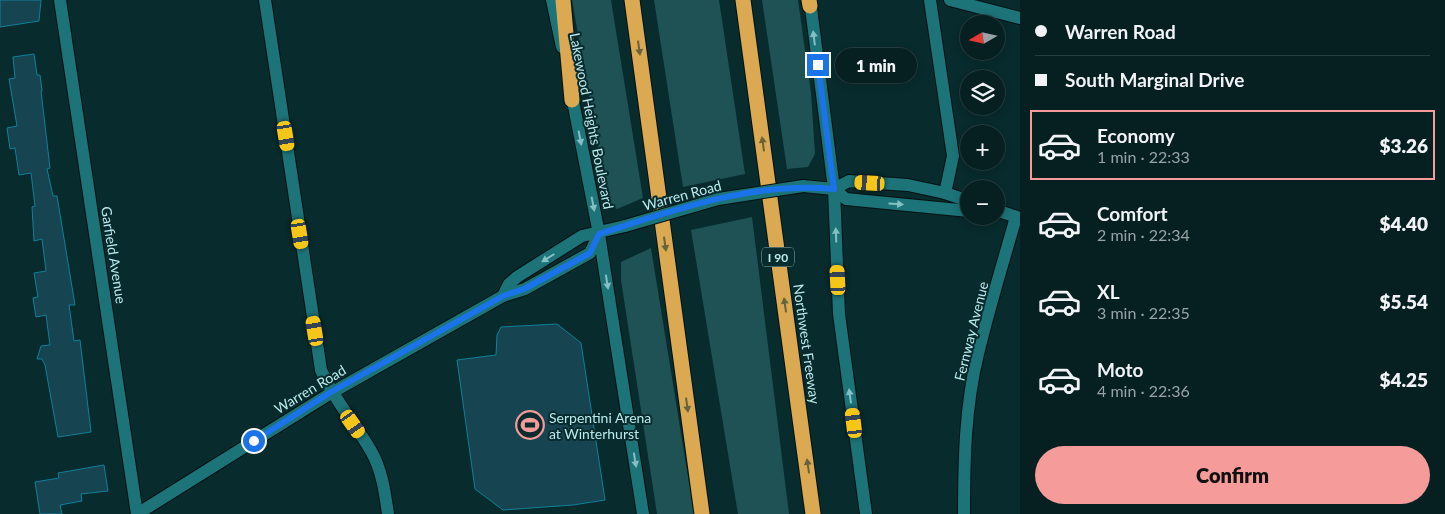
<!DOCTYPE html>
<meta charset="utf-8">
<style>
body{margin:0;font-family:Lato,sans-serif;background:#142d2f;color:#f1f3f6;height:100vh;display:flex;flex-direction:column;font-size:19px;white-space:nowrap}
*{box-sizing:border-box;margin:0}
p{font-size:16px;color:#98a3a5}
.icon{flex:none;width:28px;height:28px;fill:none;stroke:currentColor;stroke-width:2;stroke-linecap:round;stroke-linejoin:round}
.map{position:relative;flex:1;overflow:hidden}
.panel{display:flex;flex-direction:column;background:#062022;width:425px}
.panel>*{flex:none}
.top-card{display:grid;align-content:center;height:110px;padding:0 15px;background:#062022}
.needle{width:32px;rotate:261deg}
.controls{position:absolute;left:960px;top:15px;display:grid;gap:10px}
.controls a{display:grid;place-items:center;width:45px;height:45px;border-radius:50%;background:#062022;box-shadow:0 2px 8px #0003,0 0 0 1px #273e40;font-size:25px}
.end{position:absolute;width:22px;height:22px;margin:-11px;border:6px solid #1a73e8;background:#fff;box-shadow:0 0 0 2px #fff}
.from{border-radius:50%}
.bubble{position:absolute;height:35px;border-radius:18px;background:#062022;box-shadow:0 2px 8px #0003,0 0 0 1px #273e40;font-size:16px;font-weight:800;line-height:35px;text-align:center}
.car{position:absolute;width:15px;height:30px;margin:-15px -8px;border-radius:6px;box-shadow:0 0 4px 1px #0007;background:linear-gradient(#f5c518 24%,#345 0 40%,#f5c518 0 76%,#345 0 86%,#f5c518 0)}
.top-card b{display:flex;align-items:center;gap:18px;height:48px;font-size:19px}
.top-card b+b{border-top:1px solid #273e40}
.top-card i{width:12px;height:12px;background:#f1f3f6}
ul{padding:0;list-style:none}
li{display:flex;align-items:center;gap:15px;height:70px;margin:0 10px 8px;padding:0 5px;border:2px solid transparent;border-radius:0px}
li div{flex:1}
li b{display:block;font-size:19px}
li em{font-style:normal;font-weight:800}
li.selected{border-color:#f59b9a}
li>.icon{width:45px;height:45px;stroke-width:1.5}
.action{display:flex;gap:10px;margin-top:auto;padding:10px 15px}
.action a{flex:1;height:58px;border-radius:30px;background:#f59b9a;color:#111;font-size:20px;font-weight:800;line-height:58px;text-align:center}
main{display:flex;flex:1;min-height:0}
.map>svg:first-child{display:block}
</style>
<main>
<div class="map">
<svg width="1020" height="514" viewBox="0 0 1020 514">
<rect width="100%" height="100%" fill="#082b2d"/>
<!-- green -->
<g fill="#1e5255">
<polygon points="572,0 611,0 643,198 617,209 608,204"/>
<polygon points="654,0 719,0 745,174 683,187"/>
<polygon points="762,0 798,0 811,93 815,154 808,167 787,169"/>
<polygon points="752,217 789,514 738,514 691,230"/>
<polygon points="651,248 694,514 657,514 621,280 621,262"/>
</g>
<!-- building -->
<g fill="#164451" stroke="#10809b">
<polygon points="0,0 41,0 39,21 0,27"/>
<polygon points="34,54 37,75 40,75 42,91 41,91 50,168 47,169 53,196 57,196 75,305 69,305 74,341 80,340 91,432 58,437 45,365 42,359 37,359 41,346 50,345 46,315 36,317 33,298 38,297 34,273 46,271 42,239 34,241 32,207 35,206 31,173 19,175 15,148 10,149 7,128 17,126 9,79 15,78 13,57"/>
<polygon points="557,324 581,343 605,500 573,505 503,510 475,489 457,360 496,355 497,335 501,327"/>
<polygon points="104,465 108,491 81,494 82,501 60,505 62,514 40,514 35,482 59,478 58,473"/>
</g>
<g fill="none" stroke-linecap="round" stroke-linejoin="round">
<defs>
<g id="street">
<polyline points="60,0 137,514"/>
<path d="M265,0l56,370c13,30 34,53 50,81 11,19 14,42 17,63"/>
<polyline points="930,0 953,156 945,193"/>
<polyline points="950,0 1020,18"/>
<path d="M964,514c0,-53 1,-108 14,-160 11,-46 25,-91 38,-137"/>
</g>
<g id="secondary">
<polyline points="552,0 562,47"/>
<polyline points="810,0 834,189 839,314 866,514"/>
<polyline points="571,91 599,234 643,514"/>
<polyline points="803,186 834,189 849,181 908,185 945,193 969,201"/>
<polyline points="834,189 846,199 969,211"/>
<polyline points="996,210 1020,218"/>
<polyline points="503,296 509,284 517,277 582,236 625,226"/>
<polyline points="137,514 331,393 503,296 525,289 590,253 599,234"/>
</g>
<g id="highway">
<polyline points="563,0 572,100"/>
<polyline points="632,0 702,514"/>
<polyline points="743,0 813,514"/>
<polyline points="809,0 810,6"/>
</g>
</defs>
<!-- street casing -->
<use href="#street" stroke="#051112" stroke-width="14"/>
<!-- secondary casing -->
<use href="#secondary" stroke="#051112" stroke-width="14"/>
<!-- highway casing -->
<use href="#highway" stroke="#051112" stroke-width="17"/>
<!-- street -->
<use href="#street" stroke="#1c7378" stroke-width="12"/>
<!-- secondary -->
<use href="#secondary" stroke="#1c7378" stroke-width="12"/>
<!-- highway -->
<use href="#highway" stroke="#daa951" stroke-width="15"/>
<defs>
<polyline id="secondary-bridge" points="625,226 718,199 803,186"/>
</defs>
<!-- secondary-bridge casing -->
<use href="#secondary-bridge" stroke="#051112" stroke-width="14" stroke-linecap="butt"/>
<!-- secondary-bridge -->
<use href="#secondary-bridge" stroke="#1c7378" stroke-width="12"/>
</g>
<!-- one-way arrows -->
<defs><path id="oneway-solid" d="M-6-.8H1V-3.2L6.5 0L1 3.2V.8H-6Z" transform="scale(1.25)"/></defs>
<g fill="#83c0c4">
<use href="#oneway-solid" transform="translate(814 38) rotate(-97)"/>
<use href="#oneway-solid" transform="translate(580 138) rotate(79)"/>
<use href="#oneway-solid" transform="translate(593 204) rotate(79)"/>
<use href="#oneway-solid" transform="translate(896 204) rotate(4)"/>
<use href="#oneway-solid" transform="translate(836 235) rotate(-92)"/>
<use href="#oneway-solid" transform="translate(548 258) rotate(148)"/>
<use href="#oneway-solid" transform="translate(607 282) rotate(81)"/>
<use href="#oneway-solid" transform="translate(850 396) rotate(-98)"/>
<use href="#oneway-solid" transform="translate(635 460) rotate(81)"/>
</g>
<g fill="#66643d">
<use href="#oneway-solid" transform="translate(639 48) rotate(82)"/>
<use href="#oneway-solid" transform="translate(763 144) rotate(-98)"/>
<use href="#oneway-solid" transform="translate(665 244) rotate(82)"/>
<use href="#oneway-solid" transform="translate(785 305) rotate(-98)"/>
<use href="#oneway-solid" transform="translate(687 405) rotate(82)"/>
<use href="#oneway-solid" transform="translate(808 466) rotate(-98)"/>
</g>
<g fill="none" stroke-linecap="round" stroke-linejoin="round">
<!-- route -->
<path stroke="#1a73e8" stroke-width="6" d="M254,441l77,-49 172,-96 21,-7 66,-36 9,-19c75,-24 156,-53 235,-45l-16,-124"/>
</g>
<!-- icons -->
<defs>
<symbol id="stadium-ring" viewBox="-11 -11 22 22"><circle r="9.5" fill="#082b2d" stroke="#f59b9a" stroke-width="1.5"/><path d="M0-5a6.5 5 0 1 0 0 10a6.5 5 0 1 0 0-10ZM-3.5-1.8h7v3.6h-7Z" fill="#f59b9a"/></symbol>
</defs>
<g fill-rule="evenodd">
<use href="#stadium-ring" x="514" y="409" width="32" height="32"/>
</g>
<g text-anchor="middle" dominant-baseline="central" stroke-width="4" stroke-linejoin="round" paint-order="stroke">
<!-- shield labels -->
<rect fill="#082b2d" stroke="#85b1b3" stroke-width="1" x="762" y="247.5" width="32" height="19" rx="4"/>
<g font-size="12" font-weight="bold" fill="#baeaed">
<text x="778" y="257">I 90</text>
</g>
<!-- street labels -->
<g font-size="14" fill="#baeaed" stroke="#082b2d">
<text transform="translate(592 121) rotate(79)">Lakewood Heights Boulevard</text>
<text transform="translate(682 195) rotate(-15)">Warren Road</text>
<text transform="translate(114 255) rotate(81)">Garfield Avenue</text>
<text transform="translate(971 331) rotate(-76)">Fernway Avenue</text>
<text transform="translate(807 344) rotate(82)">Northwest Freeway</text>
<text transform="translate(310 389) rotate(-31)">Warren Road</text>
</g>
<!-- poi labels -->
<g font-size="14" fill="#baeaed" stroke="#082b2d" text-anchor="start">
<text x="549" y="417">Serpentini Arena<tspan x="549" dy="16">at Winterhurst</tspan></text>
</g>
</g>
</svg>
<div class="controls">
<a><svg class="needle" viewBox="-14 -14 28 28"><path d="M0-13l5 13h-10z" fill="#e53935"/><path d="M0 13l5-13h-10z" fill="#98a3a5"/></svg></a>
<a><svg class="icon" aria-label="layers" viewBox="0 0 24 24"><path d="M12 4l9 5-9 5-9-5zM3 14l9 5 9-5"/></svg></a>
<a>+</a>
<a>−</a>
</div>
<i class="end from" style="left:254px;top:441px"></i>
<i class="end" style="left:818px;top:65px"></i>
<div class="bubble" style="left:835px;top:48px;width:82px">1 min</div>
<i class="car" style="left:286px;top:136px;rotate:171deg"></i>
<i class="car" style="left:870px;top:183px;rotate:273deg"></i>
<i class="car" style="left:300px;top:234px;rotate:171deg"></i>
<i class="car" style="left:838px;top:280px;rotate:357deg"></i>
<i class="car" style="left:315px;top:331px;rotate:351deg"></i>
<i class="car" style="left:854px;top:423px;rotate:353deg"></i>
<i class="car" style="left:353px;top:424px;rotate:145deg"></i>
</div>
<section class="panel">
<div class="top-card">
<b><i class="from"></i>Warren Road</b>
<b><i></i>South Marginal Drive</b>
</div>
<ul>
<li class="selected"><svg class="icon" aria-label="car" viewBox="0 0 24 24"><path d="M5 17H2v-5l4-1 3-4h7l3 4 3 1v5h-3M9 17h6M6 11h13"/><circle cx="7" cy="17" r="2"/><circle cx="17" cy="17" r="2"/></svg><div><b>Economy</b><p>1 min · 22:33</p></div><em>$3.26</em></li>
<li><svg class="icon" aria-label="car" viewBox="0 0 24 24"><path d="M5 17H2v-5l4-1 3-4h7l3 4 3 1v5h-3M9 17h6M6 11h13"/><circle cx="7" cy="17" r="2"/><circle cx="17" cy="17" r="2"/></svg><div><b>Comfort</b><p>2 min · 22:34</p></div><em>$4.40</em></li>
<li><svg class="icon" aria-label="car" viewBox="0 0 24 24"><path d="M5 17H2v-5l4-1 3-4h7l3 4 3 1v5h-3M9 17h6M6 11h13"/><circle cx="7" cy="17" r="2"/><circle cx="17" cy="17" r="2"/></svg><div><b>XL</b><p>3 min · 22:35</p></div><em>$5.54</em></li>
<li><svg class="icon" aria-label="car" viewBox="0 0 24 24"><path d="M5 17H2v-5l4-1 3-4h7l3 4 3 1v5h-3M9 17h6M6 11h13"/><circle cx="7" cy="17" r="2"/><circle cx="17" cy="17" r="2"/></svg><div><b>Moto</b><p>4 min · 22:36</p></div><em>$4.25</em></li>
</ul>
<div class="action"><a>Confirm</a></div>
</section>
</main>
